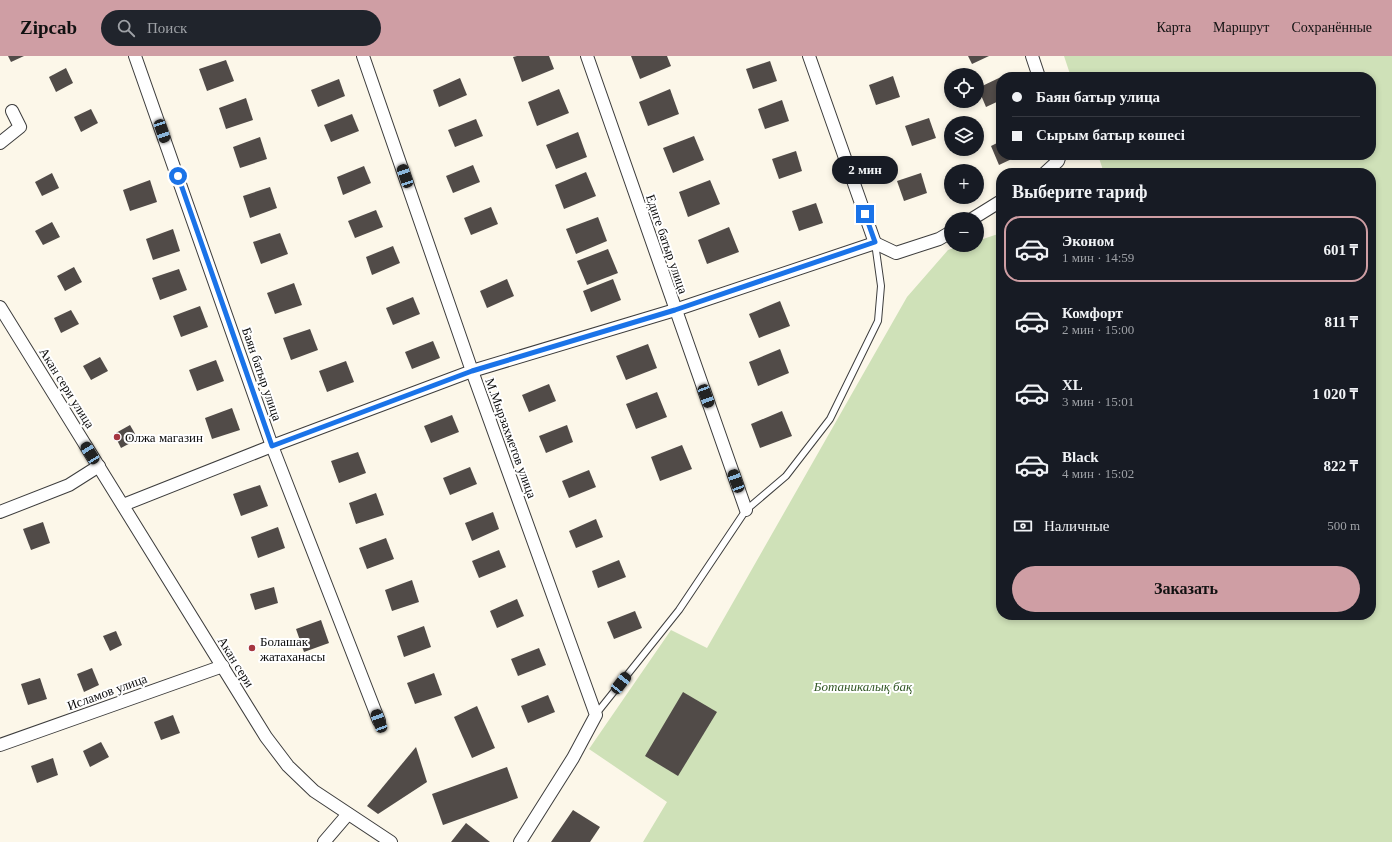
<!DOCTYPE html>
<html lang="ru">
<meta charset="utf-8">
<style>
body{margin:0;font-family:Georgia,serif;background:#20242c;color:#f1f3f6;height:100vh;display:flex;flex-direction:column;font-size:15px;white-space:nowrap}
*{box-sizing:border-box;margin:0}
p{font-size:13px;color:#9ea1a6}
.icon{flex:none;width:22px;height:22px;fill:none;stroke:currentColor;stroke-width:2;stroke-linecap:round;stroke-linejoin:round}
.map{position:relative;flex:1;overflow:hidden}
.panel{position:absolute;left:996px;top:112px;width:380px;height:452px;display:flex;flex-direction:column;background:#171b24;border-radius:16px;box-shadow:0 2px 6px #0003}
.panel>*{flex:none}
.banner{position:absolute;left:996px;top:16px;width:380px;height:88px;border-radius:16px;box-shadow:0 2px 6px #0003;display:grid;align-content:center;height:88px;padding:0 16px;background:#171b24}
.controls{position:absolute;left:944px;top:12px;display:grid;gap:8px}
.controls a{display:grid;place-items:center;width:40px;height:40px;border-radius:50%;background:#171b24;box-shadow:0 2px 6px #0003;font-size:20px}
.end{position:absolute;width:18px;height:18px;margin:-9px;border:5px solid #1a73e8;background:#fff;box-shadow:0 0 0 2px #fff}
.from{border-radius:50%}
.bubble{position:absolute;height:28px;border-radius:14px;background:#171b24;box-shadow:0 2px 6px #0003;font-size:13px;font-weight:800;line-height:28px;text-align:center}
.car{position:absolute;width:12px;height:24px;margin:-12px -6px;border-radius:5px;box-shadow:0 0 3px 1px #0007;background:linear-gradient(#222 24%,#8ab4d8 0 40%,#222 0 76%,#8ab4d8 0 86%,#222 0)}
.banner b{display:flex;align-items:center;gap:14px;height:38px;font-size:15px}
.banner b+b{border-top:1px solid #363941}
.banner i{width:10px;height:10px;background:#f1f3f6}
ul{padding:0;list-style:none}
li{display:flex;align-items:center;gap:12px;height:66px;margin:0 8px 6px;padding:0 8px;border:2px solid transparent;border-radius:16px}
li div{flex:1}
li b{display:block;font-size:15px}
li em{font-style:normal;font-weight:800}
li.active{border-color:#cf9ea4}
li>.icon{width:36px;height:36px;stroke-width:1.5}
h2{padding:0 16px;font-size:18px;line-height:48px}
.pay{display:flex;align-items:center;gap:10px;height:44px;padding:0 16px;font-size:15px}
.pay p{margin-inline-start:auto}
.primary-button{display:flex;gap:8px;margin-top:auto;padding:8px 16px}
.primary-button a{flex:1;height:46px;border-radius:24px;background:#cf9ea4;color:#111;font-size:16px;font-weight:800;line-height:46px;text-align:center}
header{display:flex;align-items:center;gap:24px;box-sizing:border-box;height:56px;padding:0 20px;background:#cf9ea4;color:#111}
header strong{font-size:19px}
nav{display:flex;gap:22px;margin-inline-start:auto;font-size:14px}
.search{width:280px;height:36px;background:#20242c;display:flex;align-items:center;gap:10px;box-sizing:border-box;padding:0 14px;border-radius:22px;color:#9ea1a6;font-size:15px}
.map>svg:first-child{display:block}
</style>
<header>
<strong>Zipcab</strong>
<div class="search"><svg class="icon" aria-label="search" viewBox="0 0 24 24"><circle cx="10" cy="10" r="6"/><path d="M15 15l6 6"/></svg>Поиск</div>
<nav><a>Карта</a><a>Маршрут</a><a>Сохранённые</a></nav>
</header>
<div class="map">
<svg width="1392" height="786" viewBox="0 0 1392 786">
<rect width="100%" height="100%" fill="#fcf7e9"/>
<!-- green -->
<polygon fill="#cfe1b8" points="1064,0 1392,0 1392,786 643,786 667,746 589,693 671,574 707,592 907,241 948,194 963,189 977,189 977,185 1001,177 1001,559 1371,559 1371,117 1104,117 1098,99 1371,99 1371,21 1071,21"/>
<!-- building -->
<g fill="#514b48">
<polygon points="8,0 24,0 11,6"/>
<polygon points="517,0 549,0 554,13 522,26 513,1"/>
<polygon points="631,0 667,0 671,10 640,23"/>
<polygon points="968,0 989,0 972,8"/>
<polygon points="226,4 234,25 207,35 199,13"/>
<polygon points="770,5 777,25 753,33 746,13"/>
<polygon points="66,12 73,27 56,36 49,21"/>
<polygon points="893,20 900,41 876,49 869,29"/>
<polygon points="1001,21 1001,44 986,51 978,32"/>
<polygon points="460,22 467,39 439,51 433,34"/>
<polygon points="339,23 345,40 318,51 311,34"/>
<polygon points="559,33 569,57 537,70 528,46"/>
<polygon points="670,33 679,58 648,70 639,46"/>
<polygon points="246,42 253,64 226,73 219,52"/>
<polygon points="782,44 789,65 765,73 758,53"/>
<polygon points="91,53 98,67 81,76 74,61"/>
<polygon points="352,58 359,75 331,86 324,69"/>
<polygon points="929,62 936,82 912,90 905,70"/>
<polygon points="476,63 483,80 455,91 448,74"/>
<polygon points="578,76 587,101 556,113 546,89"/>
<polygon points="694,80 704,104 673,117 663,92"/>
<polygon points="260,81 267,103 240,112 233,91"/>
<polygon points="1001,85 1001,99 1020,99 999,109 991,90"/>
<polygon points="796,95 802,115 779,123 772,103"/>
<polygon points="473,109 480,126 453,137 446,120"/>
<polygon points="364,110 371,127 343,139 337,121"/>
<polygon points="586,116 596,140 564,153 555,129"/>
<polygon points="52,117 59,132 42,140 35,126"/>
<polygon points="921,117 927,137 904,145 897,125"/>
<polygon points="150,124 157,146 130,155 123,134"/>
<polygon points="710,124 720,148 688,161 679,136"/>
<polygon points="270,131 277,152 250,162 243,140"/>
<polygon points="816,147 823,167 799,175 792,155"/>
<polygon points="491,151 498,168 471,179 464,162"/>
<polygon points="376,154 383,171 355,182 348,165"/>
<polygon points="598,161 607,185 576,198 566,173"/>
<polygon points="52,166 60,181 43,189 35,175"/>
<polygon points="729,171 739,196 707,208 698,184"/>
<polygon points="173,173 180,195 153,204 146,183"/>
<polygon points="280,177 288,198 261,208 253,186"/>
<polygon points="393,190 400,207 372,219 366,201"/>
<polygon points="608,193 618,217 587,229 577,205"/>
<polygon points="74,211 82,226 65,235 57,220"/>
<polygon points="179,213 187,234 160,244 152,222"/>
<polygon points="507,223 514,240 487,252 480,235"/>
<polygon points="613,223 621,244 591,256 583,235"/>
<polygon points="294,227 302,249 275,258 267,237"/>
<polygon points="413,241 420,258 393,269 386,252"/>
<polygon points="780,245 790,270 759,282 749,258"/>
<polygon points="200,250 208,271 181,281 173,260"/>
<polygon points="71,254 79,268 61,277 54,262"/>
<polygon points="310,273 318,294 291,304 283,282"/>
<polygon points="433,285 440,302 412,313 405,296"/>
<polygon points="648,288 657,312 626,324 616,300"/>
<polygon points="780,293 789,317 758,330 749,306"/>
<polygon points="100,301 108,315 91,324 83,310"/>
<polygon points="216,304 224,325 197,335 189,314"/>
<polygon points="346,305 354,326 327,336 319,315"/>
<polygon points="549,328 556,345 529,356 522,339"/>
<polygon points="657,336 667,361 636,373 626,348"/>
<polygon points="232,352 240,374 212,383 205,362"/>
<polygon points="782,355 792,380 760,392 751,368"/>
<polygon points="452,359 459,376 431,387 424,370"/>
<polygon points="130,369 138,383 121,392 114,378"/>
<polygon points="567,369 573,386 546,397 539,380"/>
<polygon points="682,389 692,413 660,425 651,401"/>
<polygon points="358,396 366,417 339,427 331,405"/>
<polygon points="470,411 477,428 450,439 443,422"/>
<polygon points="589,414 596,431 569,442 562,425"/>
<polygon points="260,429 268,450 241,460 233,438"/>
<polygon points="376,437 384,459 356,468 349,447"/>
<polygon points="493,456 499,473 472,485 465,467"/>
<polygon points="596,463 603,481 576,492 569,475"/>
<polygon points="43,466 50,487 31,494 23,473"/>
<polygon points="278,471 285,492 258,502 251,481"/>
<polygon points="386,482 394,503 367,513 359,492"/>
<polygon points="499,494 506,511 479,522 472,505"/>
<polygon points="619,504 626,521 598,532 592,515"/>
<polygon points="412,524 419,546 392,555 385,534"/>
<polygon points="274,531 278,547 255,554 250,538"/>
<polygon points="517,543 524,560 497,572 490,555"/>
<polygon points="635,555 642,572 614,583 607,566"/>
<polygon points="321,564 329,587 304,596 296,573"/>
<polygon points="424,570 431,591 404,601 397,580"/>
<polygon points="116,575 122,589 110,595 103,580"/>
<polygon points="539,592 546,609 518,620 511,603"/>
<polygon points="92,612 99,629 84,636 77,618"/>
<polygon points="434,617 442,639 415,648 407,627"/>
<polygon points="40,622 47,643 28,649 21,628"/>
<polygon points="683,636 717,656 678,720 645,700"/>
<polygon points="548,639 555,656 528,667 521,650"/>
<polygon points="477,650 495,692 472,702 454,661"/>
<polygon points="173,659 180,677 161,684 154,666"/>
<polygon points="101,686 109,701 90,711 83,695"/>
<polygon points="416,691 427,726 378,758 367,750"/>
<polygon points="53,702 58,719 37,727 31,710"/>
<polygon points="507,711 518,742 443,769 432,738"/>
<polygon points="573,754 600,771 590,786 551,786"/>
<polygon points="466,767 490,786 451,786"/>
</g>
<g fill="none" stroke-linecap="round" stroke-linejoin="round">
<defs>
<polyline id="service" points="596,658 679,554 746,454 786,420 830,363 878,265 881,230 875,187"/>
<g id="minor">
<polyline points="135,0 272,390 379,665"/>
<polyline points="363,0 472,315 596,659 573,702 520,786"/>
<polyline points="587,0 746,454"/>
<polyline points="809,0 875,187"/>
<polyline points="1032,0 1039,21"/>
<polyline points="0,87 20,71 12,55"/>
<polyline points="1045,117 1058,105 1060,99"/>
<polyline points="972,163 1001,145"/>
<polyline points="0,251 266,681 288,710 314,735 391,786"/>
<polyline points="123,449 272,390 472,315 675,254 875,187 896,197 939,183 951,176"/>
<polyline points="0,456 69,429 99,410"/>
<polyline points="0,689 223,610"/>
<polyline points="324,786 348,758"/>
</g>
</defs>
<!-- service casing -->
<use href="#service" stroke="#3d3d3d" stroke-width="8"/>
<!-- minor casing -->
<use href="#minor" stroke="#3d3d3d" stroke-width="14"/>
<!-- service -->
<use href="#service" stroke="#fff" stroke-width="6"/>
<!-- minor -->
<use href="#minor" stroke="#fff" stroke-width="12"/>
</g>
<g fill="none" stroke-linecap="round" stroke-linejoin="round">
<!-- route -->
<polyline stroke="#1a73e8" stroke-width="5" points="178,120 272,390 472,315 675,254 875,186 865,158"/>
</g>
<!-- markers -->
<g fill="#a63640" stroke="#fff" stroke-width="1.5">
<circle cx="117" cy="381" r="4"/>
<circle cx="252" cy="592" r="4"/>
</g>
<g text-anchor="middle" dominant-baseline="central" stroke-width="4" stroke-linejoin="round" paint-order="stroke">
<!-- street labels -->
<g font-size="13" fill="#0a0a0a" stroke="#fff">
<text transform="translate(667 188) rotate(71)">Едиге батыр улица</text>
<text transform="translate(262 318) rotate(71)">Баян батыр улица</text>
<text transform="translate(67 332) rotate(58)">Акан сери улица</text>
<text transform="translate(511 382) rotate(70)">М.Мырзахметов улица</text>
<text transform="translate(236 606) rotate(58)">Акан сери</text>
<text transform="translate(107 636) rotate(-20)">Исламов улица</text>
</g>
<!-- poi labels -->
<g font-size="13" fill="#0a0a0a" stroke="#fff" text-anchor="start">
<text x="125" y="381">Олжа магазин</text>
<text x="260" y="585">Болашак<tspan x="260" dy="15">жатаханасы</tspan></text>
</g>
<!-- park labels -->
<g font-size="13" font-style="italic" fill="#315724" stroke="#fff">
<text x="863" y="630">Ботаникалық бақ</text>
</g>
</g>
</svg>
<div class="controls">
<a><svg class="icon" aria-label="locate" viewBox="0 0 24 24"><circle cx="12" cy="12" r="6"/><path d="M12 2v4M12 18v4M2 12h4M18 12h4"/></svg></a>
<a><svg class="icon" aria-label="layers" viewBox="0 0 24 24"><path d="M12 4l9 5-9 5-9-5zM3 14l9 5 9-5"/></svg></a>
<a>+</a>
<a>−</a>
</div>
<i class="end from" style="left:178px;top:120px"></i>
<i class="end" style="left:865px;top:158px"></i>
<div class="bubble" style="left:832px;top:100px;width:66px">2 мин</div>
<i class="car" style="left:162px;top:75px;rotate:161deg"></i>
<i class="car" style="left:405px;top:120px;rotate:341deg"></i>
<i class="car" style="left:706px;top:340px;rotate:160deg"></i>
<i class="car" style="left:90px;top:397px;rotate:328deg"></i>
<i class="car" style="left:736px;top:425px;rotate:340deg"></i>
<i class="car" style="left:621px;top:627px;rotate:38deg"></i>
<i class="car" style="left:379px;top:665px;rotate:340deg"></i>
<div class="banner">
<b><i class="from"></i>Баян батыр улица</b>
<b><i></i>Сырым батыр көшесі</b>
</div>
<section class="panel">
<h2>Выберите тариф</h2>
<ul>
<li class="active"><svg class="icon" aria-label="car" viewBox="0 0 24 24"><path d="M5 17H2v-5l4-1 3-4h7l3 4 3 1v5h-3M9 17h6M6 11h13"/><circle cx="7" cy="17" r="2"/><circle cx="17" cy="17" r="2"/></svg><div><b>Эконом</b><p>1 мин · 14:59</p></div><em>601 ₸</em></li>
<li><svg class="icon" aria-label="car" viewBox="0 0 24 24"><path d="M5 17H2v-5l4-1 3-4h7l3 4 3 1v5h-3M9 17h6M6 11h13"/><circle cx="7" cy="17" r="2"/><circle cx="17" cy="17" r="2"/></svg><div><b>Комфорт</b><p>2 мин · 15:00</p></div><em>811 ₸</em></li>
<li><svg class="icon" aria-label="car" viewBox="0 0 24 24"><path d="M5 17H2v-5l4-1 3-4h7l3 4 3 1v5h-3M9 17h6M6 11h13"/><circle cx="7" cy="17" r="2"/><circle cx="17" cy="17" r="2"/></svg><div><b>XL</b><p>3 мин · 15:01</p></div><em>1 020 ₸</em></li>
<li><svg class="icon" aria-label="car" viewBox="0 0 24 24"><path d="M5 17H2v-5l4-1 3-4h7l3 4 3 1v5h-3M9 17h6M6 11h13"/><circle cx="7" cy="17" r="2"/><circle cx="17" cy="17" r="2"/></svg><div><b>Black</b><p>4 мин · 15:02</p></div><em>822 ₸</em></li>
</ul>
<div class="pay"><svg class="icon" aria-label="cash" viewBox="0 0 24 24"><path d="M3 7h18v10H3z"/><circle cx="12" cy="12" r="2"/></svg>Наличные<p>500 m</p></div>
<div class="primary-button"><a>Заказать</a></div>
</section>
</div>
